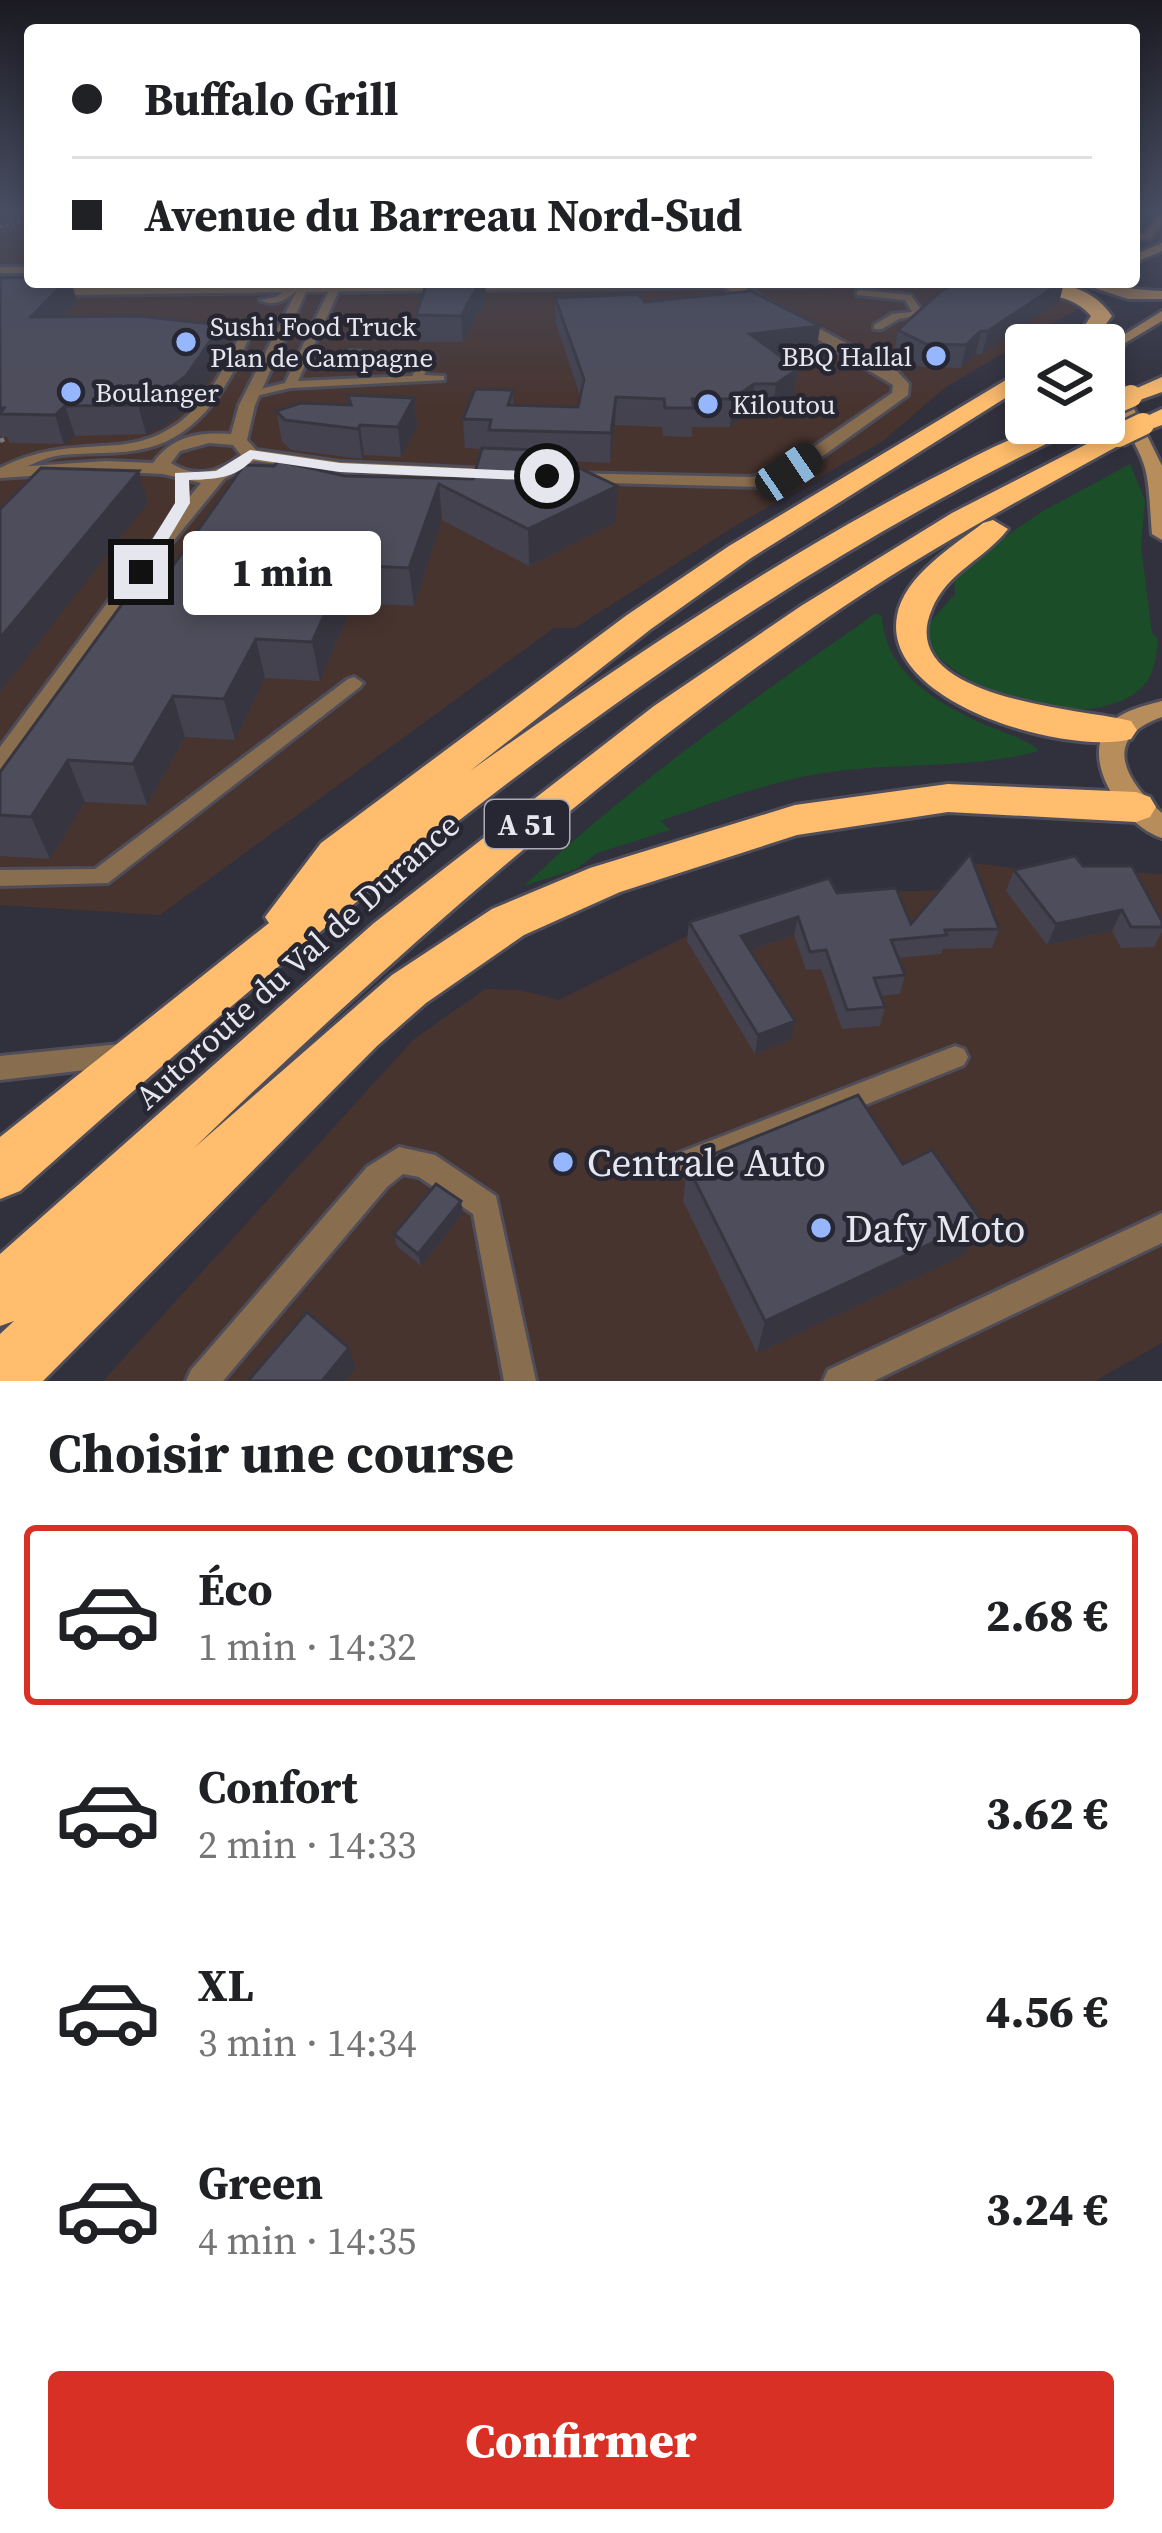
<!DOCTYPE html>
<html lang="fr">
<meta charset="utf-8">
<style>
body{margin:0;font-family:"Source Serif 4",serif;background:#f6f6f6;color:#202124;height:100vh;display:flex;flex-direction:column;font-size:45px;white-space:nowrap}
*{box-sizing:border-box;margin:0}
p{font-size:39px;color:#757577}
.icon{flex:none;width:66px;height:66px;fill:none;stroke:currentColor;stroke-width:2;stroke-linecap:round;stroke-linejoin:round}
.map{position:relative;height:1381px;overflow:hidden}
.details{display:flex;flex-direction:column;background:#fff;flex:1}
.details>*{flex:none}
.top-card{position:absolute;left:24px;top:24px;width:1116px;height:264px;border-radius:12px;box-shadow:0 6px 18px #0003;display:grid;align-content:center;height:264px;padding:0 48px;background:#fff}
.controls{position:absolute;left:1005px;top:324px;display:grid;gap:24px}
.controls a{display:grid;place-items:center;width:120px;height:120px;border-radius:12px;background:#fff;box-shadow:0 6px 18px #0003;font-size:60px}
.end{position:absolute;width:54px;height:54px;margin:-27px;border:15px solid #e6e6ee;background:#111;box-shadow:0 0 0 6px #111}
.from{border-radius:50%}
.bubble{position:absolute;height:84px;border-radius:12px;background:#fff;box-shadow:0 6px 18px #0003;font-size:39px;font-weight:800;line-height:84px;text-align:center}
.car{position:absolute;width:36px;height:72px;margin:-36px -18px;border-radius:15px;box-shadow:0 0 9px 3px #0007;background:linear-gradient(#222 24%,#8ab4d8 0 40%,#222 0 76%,#8ab4d8 0 86%,#222 0)}
.top-card b{display:flex;align-items:center;gap:42px;height:114px;font-size:45px}
.top-card b+b{border-top:3px solid #e0e0e0}
.top-card i{width:30px;height:30px;background:#202124}
ul{padding:0;list-style:none}
li{display:flex;align-items:center;gap:36px;height:180px;margin:0 24px 18px;padding:0 24px;border:6px solid transparent;border-radius:12px}
li div{flex:1}
li b{display:block;font-size:45px}
li em{font-style:normal;font-weight:800}
li.active{border-color:#d93025}
li>.icon{width:108px;height:108px;stroke-width:1.5}
h2{padding:0 48px;font-size:54px;line-height:144px}
.action{display:flex;gap:24px;margin-top:auto;padding:24px 48px}
.action a{flex:1;height:138px;border-radius:12px;background:#d93025;color:#fff;font-size:48px;font-weight:800;line-height:138px;text-align:center}
.map>svg:first-child{display:block}
</style>
<div class="map">
<svg width="1162" height="1381" viewBox="0 0 1162 1381">
<rect width="100%" height="100%" fill="#31303d"/>
<!-- commercial -->
<g fill="#48342f">
<polygon points="0,213 30,213 30,282 1092,282 1079,308 946,387 883,441 735,526 575,628 554,628 160,915 0,905"/>
<polygon points="964,862 1114,880 1127,872 1162,874 1162,1343 1095,1381 103,1381 413,1040 485,989 521,990 559,1000 695,932 832,894 943,890"/>
</g>
<!-- green -->
<g fill="#1c4d29">
<path d="M1130,464l15,36 -4,46 11,87 6,6c-2,19 -3,38 -19,51 -30,26 -101,25 -136,9 -27,-12 -56,-33 -77,-53l-1,-18 30,-34 -1,-15 39,-34 50,-34z"/>
<path d="M876,613l6,3c2,57 59,90 106,110 17,7 37,12 51,25 -63,17 -128,12 -192,19 -65,6 -127,31 -187,51l10,9 -73,23 -21,16 -52,17c107,-102 231,-188 352,-273z"/>
</g>
<g fill="none" stroke-linecap="round" stroke-linejoin="round">
<defs>
<g id="service">
<polygon points="1159,215 1162,215 1162,223 1151,238 1134,240 1134,234 1145,234"/>
<rect x="0" y="267" width="30" height="6"/>
<polygon points="335,285 340,288 298,381 412,376 421,363 352,357 339,361 333,358 351,351 432,358 434,360 424,375 444,376 444,380 290,388 248,398 248,392 285,383 330,288"/>
<path d="M292,286l8,2c-12,11 -25,20 -40,12l16,-3z"/>
<polygon points="860,290 911,295 924,314 899,319 882,329 874,329 874,325 892,314 912,312 905,300 857,295 857,291"/>
<path d="M241,332l9,2c-17,48 -51,102 -103,114 -28,7 -57,4 -85,7 -23,3 -41,16 -62,22v-9c42,-21 73,-20 118,-23 68,-6 98,-56 123,-113z"/>
<polygon points="354,677 363,683 360,687 108,883 0,886 0,870 95,869 348,679"/>
<polygon points="120,1044 129,1047 133,1055 129,1063 120,1066 0,1080 0,1056"/>
<polygon points="955,1046 964,1049 968,1057 964,1065 686,1177 676,1174 672,1164 676,1154"/>
<polygon points="399,1147 435,1155 496,1196 536,1381 504,1381 473,1214 419,1177 403,1174 387,1187 223,1381 186,1381 191,1370 367,1167"/>
<polygon points="1162,1213 1162,1243 874,1381 823,1381 828,1370"/>
</g>
<path id="minor" d="M508,282h327l-6,4 -86,1 154,84 12,13 -1,11 -113,81 -36,11 -188,-5 -6,-1v-8l187,4 31,-9 109,-75 1,-8 -145,-88 -27,-10 -415,5 -51,113 -8,35 9,10 84,12 166,8 9,5 -9,5 -166,-8 -86,-11 -30,18 -53,65 -162,228 -9,3v-28l157,-211 44,-53 -38,-9 -57,-3 -106,7v-10l106,-7 47,2c20,-27 44,-31 78,-29l8,-29 57,-113 -296,4v-8zM209,443l24,2 8,10c-21,17 -46,24 -70,8l9,-12z"/>
<g id="secondary">
<polygon points="1162,243 1162,251 1134,263 1134,255"/>
<polygon points="0,279 30,279 30,282 130,282 124,286 0,287"/>
<path d="M1076,282c29,0 56,9 86,9v8h-34z"/>
<path d="M1162,311v10l-37,22 -12,23 49,100v74l-10,-6c-2,-21 -2,-47 -7,-66 -10,-38 -59,-84 -36,-124z"/>
<path d="M1162,701v16c-61,21 -38,63 0,96v25c-37,-11 -85,-79 -52,-114 13,-14 34,-18 52,-23z"/>
</g>
<g id="motorway">
<path d="M1009,282c40,0 78,-2 103,34l-22,29h-18l19,-29c-22,-27 -56,-17 -82,-34z"/>
<path d="M1026,368v17l-275,173 -100,71 -181,142c148,-105 298,-207 459,-291 49,-24 99,-57 153,-57l-3,5c-396,188 -734,474 -1059,763l-20,8v-62l269,-214 -4,-6 56,-74 306,-228 102,-69z"/>
<polygon points="1162,377 1162,392 1131,403 1119,396"/>
<polygon points="1162,409 1162,425 1143,432 1130,424"/>
<path d="M1118,428l13,8 -4,5c-104,57 -208,113 -306,181 -225,155 -430,336 -627,526l198,-173 100,-66 98,-41 205,-63 153,-21 188,8 14,5 6,10 -6,10 -14,5 -188,-10 -151,23 -177,57 -96,43 -98,68 -49,43 -334,335h-43v-47l14,-13 -14,5v-72l374,-331 280,-217 147,-100 151,-93z"/>
<path d="M993,520l15,9c-23,30 -61,43 -76,80 -40,91 153,100 199,112l6,9 -6,9c-64,17 -250,-36 -234,-123 7,-40 56,-70 86,-93z"/>
</g>
</defs>
<!-- service casing -->
<use href="#service" stroke="#4e4d59" stroke-width="6"/>
<!-- minor casing -->
<use href="#minor" stroke="#4e4d59" stroke-width="6"/>
<!-- secondary casing -->
<use href="#secondary" stroke="#4e4d59" stroke-width="6"/>
<!-- motorway casing -->
<use href="#motorway" stroke="#4e4d59" stroke-width="6"/>
<!-- path-far1 -->
<polyline stroke="#7a7984" stroke-width="3" stroke-dasharray="3 3" stroke-linecap="butt" points="0,227 30,220"/>
<!-- path -->
<polyline stroke="#7a7984" stroke-width="4.5" stroke-dasharray="4.5 4.5" stroke-linecap="butt" points="0,441 7,438"/>
<!-- service -->
<use href="#service" fill="#886d4f" fill-rule="evenodd"/>
<!-- minor -->
<use href="#minor" fill="#886d4f" fill-rule="evenodd"/>
<!-- secondary -->
<use href="#secondary" fill="#b88d5c" fill-rule="evenodd"/>
<!-- motorway -->
<use href="#motorway" fill="#ffbd6d" fill-rule="evenodd"/>
<defs>
<g id="motorway-bridge">
<polyline points="1106,407 1131,396"/>
<polyline points="1118,436 1143,424"/>
</g>
</defs>
<!-- motorway-bridge casing -->
<use href="#motorway-bridge" stroke="#4e4d59" stroke-width="27" stroke-linecap="butt"/>
<!-- motorway-bridge -->
<use href="#motorway-bridge" stroke="#ffbd6d" stroke-width="22"/>
</g>
<!-- wall -->
<g fill="#43424e">
<rect x="0" y="213" width="30" height="4"/>
<polygon points="0,278 30,282 71,282 77,302 63,317 227,352 192,405 160,429 146,434 75,436 64,444 10,443 7,437 0,437"/>
<polygon points="427,282 485,282 486,300 463,342 419,342 416,315"/>
<polygon points="957,282 1064,282 1059,302 982,354 976,354 961,368 921,367 894,353 898,330"/>
<polygon points="555,298 645,302 820,326 816,352 781,356 798,369 794,396 773,411 751,412 730,427 692,427 692,437 663,436 662,427 615,425 610,463 565,461 616,522 529,566 442,520 414,606 353,603 320,681 265,678 235,740 185,737 147,805 85,802 50,859 0,856 0,772 156,590 345,476 473,479 481,449 465,448 463,419 513,390 513,405 578,407 580,396 556,323"/>
<polygon points="348,395 414,398 417,427 401,457 364,455 362,459 291,450 282,441 276,411 350,404"/>
<polygon points="1083,866 1162,921 1162,932 1154,947 1121,948 1112,931 1047,945 1006,891 1014,870"/>
<polygon points="837,893 911,924 999,929 992,948 943,949 941,954 898,958 905,975 900,994 881,996 885,1007 880,1026 842,1029 821,969 806,970 794,935 750,951 795,1021 791,1040 755,1054 687,941 689,922"/>
<polygon points="687,1165 964,1255 757,1353 683,1201"/>
<polygon points="463,1213 421,1266 397,1246 394,1234"/>
</g>
<!-- shaded-wall -->
<g fill="#373640">
<polygon points="65,282 71,282 77,302 39,343 31,317"/>
<polygon points="480,282 485,282 486,300 463,342 461,316"/>
<polygon points="1062,282 1064,282 1059,302 982,354 988,331"/>
<polygon points="221,325 227,352 192,405 160,429 146,434 138,405"/>
<polygon points="820,326 816,352 748,361 750,334"/>
<polygon points="981,331 976,354 961,368 966,345"/>
<polygon points="798,369 794,396 773,411 776,384"/>
<polygon points="754,384 751,412 730,427 732,399"/>
<polygon points="616,397 615,425 610,463 611,433"/>
<polygon points="414,398 417,427 401,457 398,427"/>
<polygon points="65,406 75,436 64,444 55,415"/>
<polygon points="360,425 364,455 362,459 358,429"/>
<polygon points="139,471 148,503 0,692 0,638"/>
<polygon points="439,484 442,520 414,606 409,568"/>
<polygon points="617,486 616,522 529,566 528,529"/>
<polygon points="347,565 353,603 320,681 312,642"/>
<polygon points="256,639 265,678 235,740 224,699"/>
<polygon points="173,696 185,737 147,805 133,764"/>
<polygon points="68,760 85,802 50,859 31,817"/>
<polygon points="1122,910 1112,931 1047,945 1056,924"/>
<polygon points="798,917 794,935 738,955 741,936"/>
<polygon points="795,1021 791,1040 755,1054 758,1035"/>
<polygon points="461,1201 463,1213 421,1266 418,1254"/>
<polygon points="981,1220 964,1255 757,1353 765,1321"/>
<polygon points="349,1348 356,1368 345,1381 322,1381"/>
</g>
<!-- building -->
<g fill="#4e4d5b" stroke="#373640" stroke-width="3">
<polygon points="30,277 30,282 65,282 31,317 138,316 221,325 186,376 153,400 138,405 65,406 55,415 0,414 4,408 0,408 0,278"/>
<polygon points="427,282 480,282 461,316 416,315"/>
<polygon points="957,282 1062,282 988,331 981,331 966,345 926,344 898,330 940,292"/>
<polygon points="751,291 820,326 750,334 798,369 776,384 754,384 732,399 692,399 694,408 665,408 664,399 616,397 611,433 489,430 491,420 463,419 475,389 513,390 508,405 578,407 584,379 555,298 638,294 645,302"/>
<polygon points="348,395 414,398 398,427 360,425 358,429 285,420 276,411 301,403 351,405"/>
<polygon points="482,448 541,450 617,486 528,529 439,484 409,568 347,565 312,642 256,639 224,699 173,696 133,764 68,760 31,817 0,815 0,772 133,589 156,590 244,465 274,466 278,461 345,476 473,479"/>
<polygon points="41,468 139,471 0,638 0,509"/>
<polygon points="970,854 999,929 945,930 947,935 891,940 905,975 874,978 885,1007 847,1010 826,950 810,952 798,917 741,936 795,1021 758,1035 689,922 829,878 837,893 896,888 911,924"/>
<polygon points="1075,856 1083,866 1132,866 1162,921 1162,927 1131,927 1122,910 1056,924 1014,870"/>
<polygon points="858,1095 903,1164 932,1150 981,1220 765,1321 687,1165"/>
<polygon points="436,1184 461,1201 418,1254 394,1234"/>
<polygon points="307,1312 349,1348 322,1381 248,1381"/>
</g>
<!-- sky -->
<linearGradient id="sky" x2="0" y2="1"><stop stop-color="#1b1a22"/><stop offset="0.52" stop-color="#484e62"/><stop offset="1" stop-color="#484e62" stop-opacity="0"/></linearGradient>
<rect width="1162" height="406" fill="url(#sky)"/>
<!-- route -->
<path fill="#e6e6ee" d="M250,450l90,13 207,9 7,4 -7,5 -207,-9 -87,-13c-17,20 -39,20 -64,21l1,23 -43,72h-12l-3,-3 43,-69v-30l41,-2z"/>
<!-- markers -->
<g fill="#96b6fd" stroke="#272633" stroke-width="4.5">
<circle cx="186" cy="342" r="12"/>
<circle cx="936" cy="356" r="12"/>
<circle cx="71" cy="392" r="12"/>
<circle cx="708" cy="404" r="12"/>
<circle cx="563" cy="1162" r="12"/>
<circle cx="821" cy="1228" r="12"/>
</g>
<g text-anchor="middle" dominant-baseline="central" stroke-width="9" stroke-linejoin="round" paint-order="stroke">
<!-- far-poi labels -->
<g font-size="27" fill="#e6e6ee" stroke="#272633" text-anchor="start">
<text x="210" y="326">Sushi Food Truck<tspan x="210" dy="31">Plan de Campagne</tspan></text>
<text x="912" y="356" text-anchor="end">BBQ Hallal</text>
<text x="95" y="392">Boulanger</text>
<text x="732" y="404">Kiloutou</text>
</g>
<!-- shield labels -->
<rect fill="#272633" stroke="#adacb6" stroke-width="3" x="485" y="800" width="84" height="48" rx="9"/>
<g font-size="30" font-weight="bold" fill="#e6e6ee">
<text x="527" y="824">A 51</text>
</g>
<!-- street labels -->
<g font-size="33" fill="#e6e6ee" stroke="#272633">
<text transform="translate(297 961) rotate(-42)">Autoroute du Val de Durance</text>
</g>
<!-- near-poi labels -->
<g font-size="39" fill="#e6e6ee" stroke="#272633" text-anchor="start">
<text x="587" y="1162">Centrale Auto</text>
<text x="845" y="1228">Dafy Moto</text>
</g>
</g>
</svg>
<div class="controls">
<a><svg class="icon" aria-label="layers" viewBox="0 0 24 24"><path d="M12 4l9 5-9 5-9-5zM3 14l9 5 9-5"/></svg></a>
</div>
<i class="end from" style="left:547px;top:476px"></i>
<i class="end" style="left:141px;top:572px"></i>
<div class="bubble" style="left:183px;top:531px;width:198px">1 min</div>
<i class="car" style="left:789px;top:472px;rotate:56deg"></i>
<div class="top-card">
<b><i class="from"></i>Buffalo Grill</b>
<b><i></i>Avenue du Barreau Nord-Sud</b>
</div>
</div>
<section class="details">
<h2>Choisir une course</h2>
<ul>
<li class="active"><svg class="icon" aria-label="car" viewBox="0 0 24 24"><path d="M5 17H2v-5l4-1 3-4h7l3 4 3 1v5h-3M9 17h6M6 11h13"/><circle cx="7" cy="17" r="2"/><circle cx="17" cy="17" r="2"/></svg><div><b>Éco</b><p>1 min · 14:32</p></div><em>2.68 €</em></li>
<li><svg class="icon" aria-label="car" viewBox="0 0 24 24"><path d="M5 17H2v-5l4-1 3-4h7l3 4 3 1v5h-3M9 17h6M6 11h13"/><circle cx="7" cy="17" r="2"/><circle cx="17" cy="17" r="2"/></svg><div><b>Confort</b><p>2 min · 14:33</p></div><em>3.62 €</em></li>
<li><svg class="icon" aria-label="car" viewBox="0 0 24 24"><path d="M5 17H2v-5l4-1 3-4h7l3 4 3 1v5h-3M9 17h6M6 11h13"/><circle cx="7" cy="17" r="2"/><circle cx="17" cy="17" r="2"/></svg><div><b>XL</b><p>3 min · 14:34</p></div><em>4.56 €</em></li>
<li><svg class="icon" aria-label="car" viewBox="0 0 24 24"><path d="M5 17H2v-5l4-1 3-4h7l3 4 3 1v5h-3M9 17h6M6 11h13"/><circle cx="7" cy="17" r="2"/><circle cx="17" cy="17" r="2"/></svg><div><b>Green</b><p>4 min · 14:35</p></div><em>3.24 €</em></li>
</ul>
<div class="action"><a>Confirmer</a></div>
</section>
